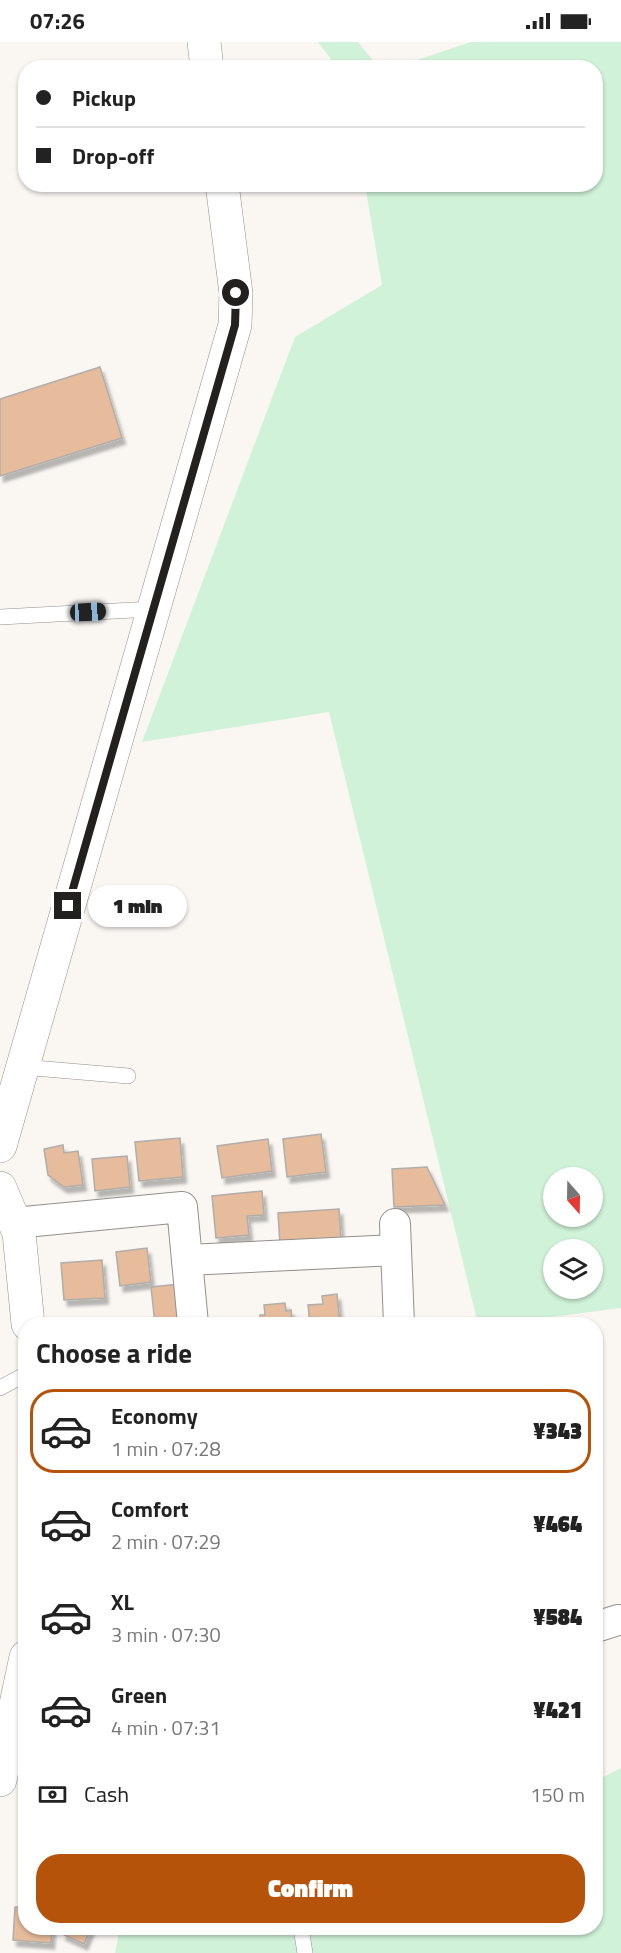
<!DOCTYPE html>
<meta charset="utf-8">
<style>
body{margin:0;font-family:"Titillium Web",sans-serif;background:#f2f2f2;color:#222;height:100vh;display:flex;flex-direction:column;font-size:22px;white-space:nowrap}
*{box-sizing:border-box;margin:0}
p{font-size:20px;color:#767676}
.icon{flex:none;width:33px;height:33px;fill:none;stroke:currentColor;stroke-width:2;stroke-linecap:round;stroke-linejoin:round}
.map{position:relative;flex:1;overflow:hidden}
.drawer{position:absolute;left:18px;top:1275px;width:585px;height:618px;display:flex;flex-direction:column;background:#fff;border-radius:24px;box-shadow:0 2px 4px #0004}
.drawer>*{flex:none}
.hud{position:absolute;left:18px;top:18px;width:585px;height:132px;border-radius:24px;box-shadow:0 2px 4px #0004;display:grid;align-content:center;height:132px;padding:0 18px;background:#fff}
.needle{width:39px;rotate:160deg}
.fabs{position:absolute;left:543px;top:1125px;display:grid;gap:12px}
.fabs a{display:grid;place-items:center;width:60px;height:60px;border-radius:50%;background:#fff;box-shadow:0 2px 4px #0004;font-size:30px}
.end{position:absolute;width:27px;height:27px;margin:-14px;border:8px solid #222120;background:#fff;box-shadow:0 0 0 3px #fff}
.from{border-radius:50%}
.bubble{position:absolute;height:42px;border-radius:21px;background:#fff;box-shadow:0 2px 4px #0004;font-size:20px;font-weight:800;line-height:42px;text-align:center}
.car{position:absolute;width:18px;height:36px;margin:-18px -9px;border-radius:8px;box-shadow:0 0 4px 2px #0007;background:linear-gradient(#222 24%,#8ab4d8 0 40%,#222 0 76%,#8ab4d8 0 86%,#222 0)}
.hud b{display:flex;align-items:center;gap:21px;height:57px;font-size:22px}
.hud b+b{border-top:2px solid #e0e0e0}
.hud i{width:15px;height:15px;background:#222}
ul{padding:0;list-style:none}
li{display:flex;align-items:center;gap:18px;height:84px;margin:0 12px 9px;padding:0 6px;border:3px solid transparent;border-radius:24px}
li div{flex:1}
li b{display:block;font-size:22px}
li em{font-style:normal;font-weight:800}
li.active{border-color:#b45309}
li>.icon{width:54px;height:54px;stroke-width:1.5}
h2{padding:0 18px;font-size:27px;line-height:72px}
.pay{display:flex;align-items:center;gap:15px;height:66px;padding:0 18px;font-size:22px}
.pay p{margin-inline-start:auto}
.primary-button{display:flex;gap:12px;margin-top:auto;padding:12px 18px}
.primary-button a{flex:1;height:69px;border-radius:24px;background:#b45309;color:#fff;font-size:24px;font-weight:800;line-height:69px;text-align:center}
.status{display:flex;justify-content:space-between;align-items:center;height:42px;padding:0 30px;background:#fff;direction:ltr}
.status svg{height:16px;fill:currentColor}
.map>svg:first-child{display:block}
</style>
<div class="status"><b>07:26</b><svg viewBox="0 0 49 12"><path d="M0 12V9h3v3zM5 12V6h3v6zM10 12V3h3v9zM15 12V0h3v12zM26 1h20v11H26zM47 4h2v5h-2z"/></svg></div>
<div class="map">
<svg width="621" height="1911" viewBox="0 0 621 1911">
<defs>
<filter id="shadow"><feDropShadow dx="3.5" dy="6" stdDeviation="1.5" flood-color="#0004"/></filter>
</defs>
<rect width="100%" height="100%" fill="#faf7f3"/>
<!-- green -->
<g fill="#cff2d8" fill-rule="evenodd">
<polygon points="318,0 358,0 378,25 337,25"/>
<path d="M471,0h150v1266l-122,16h-21l-149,-612 -187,30 153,-405 87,-52 -17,-100 231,-1v-116l-200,-1zM554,1136h38v38h-38zM554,1208h38v38h-38z"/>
<polygon points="621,1726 621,1911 115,1911 120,1886 596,1886 596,1739"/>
</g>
<!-- building -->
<g fill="#e6bc9c" stroke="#b1adaa" stroke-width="1.5" filter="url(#shadow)">
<polygon points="100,325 122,396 0,434 0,357"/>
<polygon points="321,1092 326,1130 287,1135 283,1097"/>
<polygon points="180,1096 183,1135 139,1139 135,1100"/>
<polygon points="268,1097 272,1129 222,1136 217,1104"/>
<polygon points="63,1103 64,1111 78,1109 83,1143 64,1145 48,1133 44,1107"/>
<polygon points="127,1114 130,1145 95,1149 92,1117"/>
<polygon points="427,1125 445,1163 394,1165 392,1127"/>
<polygon points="262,1149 264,1173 247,1174 249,1193 216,1196 212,1154"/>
<polygon points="339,1167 341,1199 280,1203 278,1171"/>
<polygon points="147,1206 151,1240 120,1244 116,1210"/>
<polygon points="102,1218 105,1256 64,1258 61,1221"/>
<polygon points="180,1242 184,1282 155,1282 151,1245"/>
<polygon points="337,1252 340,1282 310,1282 308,1263 323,1262 322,1254"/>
<polygon points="285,1261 286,1269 291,1268 293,1282 261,1282 260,1273 265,1273 264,1263"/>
<polygon points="238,1277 239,1282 215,1282 214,1280"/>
<polygon points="15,1865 26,1866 26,1886 52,1886 51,1901 13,1898"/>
<polygon points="65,1886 91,1886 84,1902 62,1892"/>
</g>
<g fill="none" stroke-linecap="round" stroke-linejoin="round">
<defs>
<g id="lane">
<polyline points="0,575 153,567"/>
<polyline points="22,1025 128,1034"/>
<polyline points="0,1346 26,1332"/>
<polyline points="301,1886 305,1911"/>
</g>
<g id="street">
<polyline points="14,1181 182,1165 193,1282"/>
<polyline points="395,1182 399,1282"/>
<polyline points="187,1218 396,1208"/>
<polyline points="596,1585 618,1578"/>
</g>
<g id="secondary">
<polyline points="204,0 207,26"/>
<polyline points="0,1104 235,283 236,251 222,142"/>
<polyline points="0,1146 19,1191 28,1282"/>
<polyline points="0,1738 26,1615"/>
</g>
</defs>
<!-- lane casing -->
<use href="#lane" stroke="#93908c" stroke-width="16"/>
<!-- street casing -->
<use href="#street" stroke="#93908c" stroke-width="32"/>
<!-- secondary casing -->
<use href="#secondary" stroke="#93908c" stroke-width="34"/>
<!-- lane -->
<use href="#lane" stroke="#fff" stroke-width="15"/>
<!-- street -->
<use href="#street" stroke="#fff" stroke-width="30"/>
<!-- secondary -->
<use href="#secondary" stroke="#fff" stroke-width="33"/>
</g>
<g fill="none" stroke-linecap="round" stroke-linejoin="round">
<!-- route -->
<polyline stroke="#222120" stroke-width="8" points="68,864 235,283 236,251"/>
</g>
</svg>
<div class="fabs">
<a><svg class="needle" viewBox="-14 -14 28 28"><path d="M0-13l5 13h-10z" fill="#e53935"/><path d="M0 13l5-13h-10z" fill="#767676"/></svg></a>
<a><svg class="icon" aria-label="layers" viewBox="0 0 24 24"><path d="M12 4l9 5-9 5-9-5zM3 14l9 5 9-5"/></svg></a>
</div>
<i class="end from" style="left:236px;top:251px"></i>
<i class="end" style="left:68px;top:864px"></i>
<div class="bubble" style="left:88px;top:843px;width:99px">1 min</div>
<i class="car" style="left:88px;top:570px;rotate:87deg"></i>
<div class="hud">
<b><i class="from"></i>Pickup</b>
<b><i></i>Drop-off</b>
</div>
<section class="drawer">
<h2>Choose a ride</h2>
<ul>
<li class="active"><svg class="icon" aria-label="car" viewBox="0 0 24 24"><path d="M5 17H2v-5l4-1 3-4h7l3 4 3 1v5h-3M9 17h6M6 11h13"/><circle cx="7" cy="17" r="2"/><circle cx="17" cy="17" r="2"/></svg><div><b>Economy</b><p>1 min · 07:28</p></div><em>¥343</em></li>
<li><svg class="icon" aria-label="car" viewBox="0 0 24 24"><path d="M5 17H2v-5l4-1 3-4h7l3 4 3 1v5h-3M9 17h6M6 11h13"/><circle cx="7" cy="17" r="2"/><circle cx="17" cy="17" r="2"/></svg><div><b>Comfort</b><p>2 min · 07:29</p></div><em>¥464</em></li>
<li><svg class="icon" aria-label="car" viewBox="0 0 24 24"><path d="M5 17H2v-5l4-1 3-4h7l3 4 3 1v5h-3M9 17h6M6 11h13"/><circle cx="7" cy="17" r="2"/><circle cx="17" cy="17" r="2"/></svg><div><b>XL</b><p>3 min · 07:30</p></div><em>¥584</em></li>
<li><svg class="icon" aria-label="car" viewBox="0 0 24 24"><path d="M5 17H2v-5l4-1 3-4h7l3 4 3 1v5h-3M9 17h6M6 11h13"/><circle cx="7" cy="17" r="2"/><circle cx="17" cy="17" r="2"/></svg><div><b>Green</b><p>4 min · 07:31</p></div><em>¥421</em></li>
</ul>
<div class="pay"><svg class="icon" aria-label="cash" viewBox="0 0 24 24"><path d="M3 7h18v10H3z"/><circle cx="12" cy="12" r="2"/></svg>Cash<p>150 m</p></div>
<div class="primary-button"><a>Confirm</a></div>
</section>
</div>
